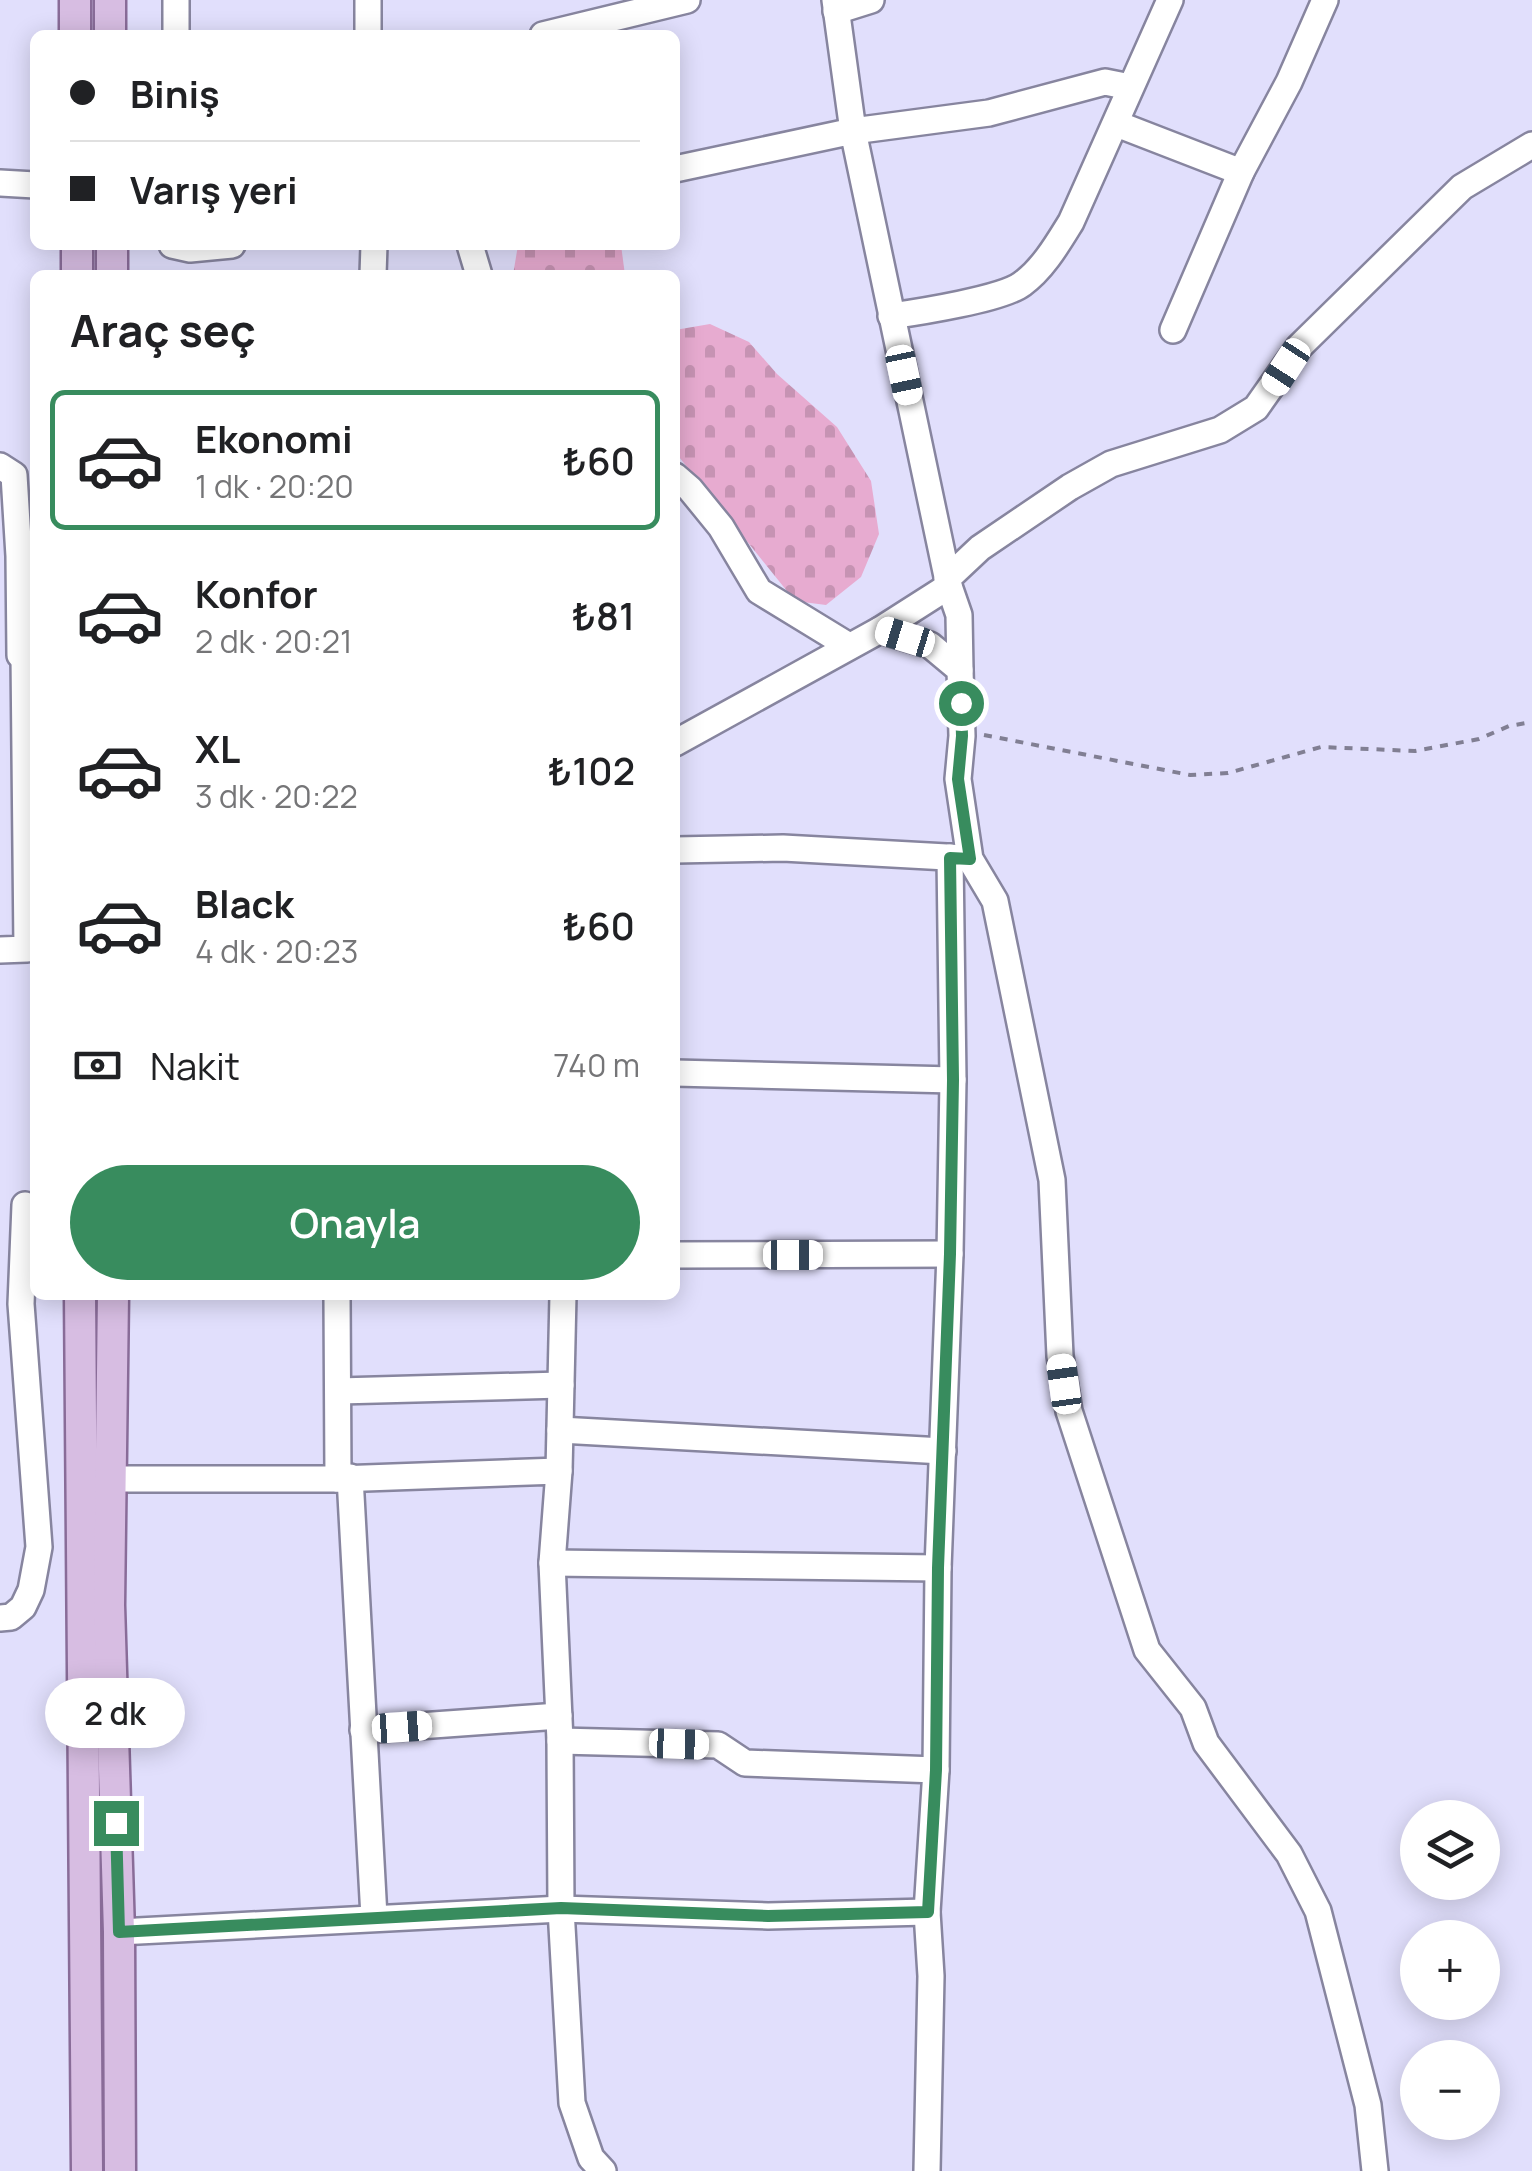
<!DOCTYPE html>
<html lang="tr">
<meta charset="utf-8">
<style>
body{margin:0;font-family:Manrope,sans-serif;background:#f2f2f2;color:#202124;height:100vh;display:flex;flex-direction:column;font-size:38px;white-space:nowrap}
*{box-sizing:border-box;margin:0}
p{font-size:32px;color:#757577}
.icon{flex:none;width:55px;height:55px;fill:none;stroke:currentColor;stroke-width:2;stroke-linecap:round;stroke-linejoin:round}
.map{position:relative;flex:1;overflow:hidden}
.sheet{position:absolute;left:30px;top:270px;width:650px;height:1030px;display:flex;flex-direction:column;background:#fff;border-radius:15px;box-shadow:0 5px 25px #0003}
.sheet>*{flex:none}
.hud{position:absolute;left:30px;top:30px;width:650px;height:220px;border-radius:15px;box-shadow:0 5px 25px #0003;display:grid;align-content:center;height:220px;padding:0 40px;background:#fff}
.controls{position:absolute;left:1400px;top:1800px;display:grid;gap:20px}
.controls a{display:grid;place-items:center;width:100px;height:100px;border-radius:50%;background:#fff;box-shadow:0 5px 25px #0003;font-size:50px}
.end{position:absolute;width:45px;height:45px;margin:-22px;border:12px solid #388c5e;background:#fff;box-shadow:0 0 0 5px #fff}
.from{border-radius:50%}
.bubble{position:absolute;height:70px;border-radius:35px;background:#fff;box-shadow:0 5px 25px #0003;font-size:32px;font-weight:600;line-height:70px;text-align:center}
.car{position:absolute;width:30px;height:60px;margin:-30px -15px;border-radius:12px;box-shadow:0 0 8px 2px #0007;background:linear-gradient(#fff 24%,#345 0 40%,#fff 0 76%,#345 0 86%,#fff 0)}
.hud b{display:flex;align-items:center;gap:35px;height:95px;font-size:38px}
.hud b+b{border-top:2px solid #e0e0e0}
.hud i{width:25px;height:25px;background:#202124}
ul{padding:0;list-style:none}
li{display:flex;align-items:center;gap:30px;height:140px;margin:0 20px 15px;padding:0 20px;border:5px solid transparent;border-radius:15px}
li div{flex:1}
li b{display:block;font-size:38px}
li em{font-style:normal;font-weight:600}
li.current{border-color:#388c5e}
li>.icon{width:90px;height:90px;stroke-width:1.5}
h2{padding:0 40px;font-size:45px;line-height:120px}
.pay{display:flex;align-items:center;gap:25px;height:110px;padding:0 40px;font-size:38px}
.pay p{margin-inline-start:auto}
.primary-button{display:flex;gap:20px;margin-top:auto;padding:20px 40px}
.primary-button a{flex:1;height:115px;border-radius:60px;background:#388c5e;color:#fff;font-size:40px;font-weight:600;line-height:115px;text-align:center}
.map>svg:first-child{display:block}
</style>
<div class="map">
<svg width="1532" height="2171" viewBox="0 0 1532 2171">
<defs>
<pattern id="cemetery-stones" width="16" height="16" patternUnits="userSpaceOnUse" patternTransform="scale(2.5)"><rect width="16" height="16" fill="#e7abd0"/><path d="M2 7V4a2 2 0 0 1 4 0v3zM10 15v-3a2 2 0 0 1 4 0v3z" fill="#c693b3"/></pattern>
</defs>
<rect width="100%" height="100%" fill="#e1dffc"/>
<!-- cemetery -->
<g fill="url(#cemetery-stones)">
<polygon points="518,245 621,245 625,275 513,275"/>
<polygon points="710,324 749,342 777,374 837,427 871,481 879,534 861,577 826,605 795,601 675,452 675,330"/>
</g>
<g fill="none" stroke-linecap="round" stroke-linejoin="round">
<defs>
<g id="minor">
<polyline points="368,0 368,35"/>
<polyline points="835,0 853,131 989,113 1105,82 1130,87"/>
<polyline points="836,11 871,0"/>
<polyline points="176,35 176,0"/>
<polyline points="543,35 687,0"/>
<polyline points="1117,124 1241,172"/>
<polyline points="675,169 853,131 949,586 880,630 675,743"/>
<polyline points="0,183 35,185"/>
<polyline points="172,245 190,249 232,245"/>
<polyline points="470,245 479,275"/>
<polyline points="373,275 374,245"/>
<path d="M891,316c28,-4 111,-17 131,-32 21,-15 36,-41 49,-62l99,-222"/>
<polyline points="1173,330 1241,172 1289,82 1325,0"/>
<polyline points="0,466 14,475 19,556 20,655"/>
<polyline points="675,476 690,489 721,527 759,591 849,646"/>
<polyline points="947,579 980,548 1070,487 1111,464 1220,430 1256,408 1299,347 1462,187 1532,145"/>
<polyline points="949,586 959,615 960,670"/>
<polyline points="880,630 930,645 960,670 962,736 958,779 970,859 995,901 1052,1180 1060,1356 1069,1411 1147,1650 1193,1708 1206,1743 1289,1854 1318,1911 1368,2105 1375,2171"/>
<polyline points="675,850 783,848 965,858"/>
<polyline points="0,950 27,949 24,655"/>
<polyline points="675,1073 953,1080"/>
<polyline points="675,1255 950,1254"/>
<polyline points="337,1295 338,1479"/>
<polyline points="339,1391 561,1385"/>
<polyline points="560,1430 943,1451"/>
<polyline points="559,1471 563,1295"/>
<polyline points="350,1477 374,1917"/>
<polyline points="110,1479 338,1479 559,1471 552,1563 560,1741 561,1909 572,2103 591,2158 603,2171"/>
<polyline points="552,1563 938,1568"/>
<polyline points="0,1618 11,1617 23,1607 31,1590 39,1547 21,1304 25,1205"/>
<polyline points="363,1730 559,1716"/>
<polyline points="560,1741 718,1745 745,1763 936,1770"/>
<polyline points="119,1932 561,1909 768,1916 927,1912"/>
<polyline points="927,2171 931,1976 927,1912 936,1770 938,1568 950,1254 953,1080 950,857"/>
</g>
<g id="major">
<polyline points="75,0 75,35"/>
<polyline points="110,0 110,35"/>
<polyline points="77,245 77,275"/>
<polyline points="112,245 112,275"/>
<polyline points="80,1295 87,2171"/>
<polyline points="113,1295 109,1605 119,1932 120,2171"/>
</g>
</defs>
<!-- minor casing -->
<use href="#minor" stroke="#87859f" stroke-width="30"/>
<!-- major casing -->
<use href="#major" stroke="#896c98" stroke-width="35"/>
<!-- path -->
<polyline stroke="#817f93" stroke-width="4" stroke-dasharray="8 8" stroke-linecap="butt" points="984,735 1190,775 1228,773 1321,747 1415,751 1479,739 1509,726 1532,722"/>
<!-- minor -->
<use href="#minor" stroke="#fff" stroke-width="25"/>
<!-- major -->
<use href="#major" stroke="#d7bde2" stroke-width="30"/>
</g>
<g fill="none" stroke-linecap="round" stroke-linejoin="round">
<!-- route -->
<polyline stroke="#388c5e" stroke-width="12" points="116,1823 119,1932 561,1908 768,1916 928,1912 936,1770 938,1568 950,1254 953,1080 950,858 970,859 958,779 962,736 961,703"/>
</g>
</svg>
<div class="controls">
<a><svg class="icon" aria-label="layers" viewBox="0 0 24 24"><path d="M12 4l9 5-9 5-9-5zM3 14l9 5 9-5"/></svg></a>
<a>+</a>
<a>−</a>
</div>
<i class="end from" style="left:961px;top:703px"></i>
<i class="end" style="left:116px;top:1823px"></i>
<div class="bubble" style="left:45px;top:1678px;width:140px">2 dk</div>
<i class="car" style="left:1286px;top:367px;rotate:213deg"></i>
<i class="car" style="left:904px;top:375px;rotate:168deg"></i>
<i class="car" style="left:905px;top:637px;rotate:287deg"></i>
<i class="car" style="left:793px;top:1255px;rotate:90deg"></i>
<i class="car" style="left:1064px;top:1384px;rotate:352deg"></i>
<i class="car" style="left:402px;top:1727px;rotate:86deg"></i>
<i class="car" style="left:679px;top:1744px;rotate:92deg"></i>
<div class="hud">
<b><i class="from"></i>Biniş</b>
<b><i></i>Varış yeri</b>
</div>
<section class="sheet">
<h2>Araç seç</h2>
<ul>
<li class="current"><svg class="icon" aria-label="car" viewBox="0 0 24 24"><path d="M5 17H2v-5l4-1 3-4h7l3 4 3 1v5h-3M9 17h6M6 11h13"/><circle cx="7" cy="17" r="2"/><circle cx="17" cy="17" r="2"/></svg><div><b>Ekonomi</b><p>1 dk · 20:20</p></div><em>₺60</em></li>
<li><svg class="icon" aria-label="car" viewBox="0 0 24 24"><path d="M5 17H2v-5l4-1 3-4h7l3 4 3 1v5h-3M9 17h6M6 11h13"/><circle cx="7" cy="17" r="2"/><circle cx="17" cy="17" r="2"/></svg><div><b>Konfor</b><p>2 dk · 20:21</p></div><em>₺81</em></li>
<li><svg class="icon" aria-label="car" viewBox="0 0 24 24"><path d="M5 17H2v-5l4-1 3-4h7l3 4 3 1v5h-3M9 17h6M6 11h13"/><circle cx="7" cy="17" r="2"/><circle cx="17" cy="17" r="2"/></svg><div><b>XL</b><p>3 dk · 20:22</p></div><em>₺102</em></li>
<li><svg class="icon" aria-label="car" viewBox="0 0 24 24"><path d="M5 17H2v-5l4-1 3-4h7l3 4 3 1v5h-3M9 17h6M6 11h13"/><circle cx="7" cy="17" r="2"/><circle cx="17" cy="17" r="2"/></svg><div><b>Black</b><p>4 dk · 20:23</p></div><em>₺60</em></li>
</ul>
<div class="pay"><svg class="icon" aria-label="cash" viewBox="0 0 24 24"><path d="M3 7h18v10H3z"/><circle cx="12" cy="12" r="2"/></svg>Nakit<p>740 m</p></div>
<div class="primary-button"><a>Onayla</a></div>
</section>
</div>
